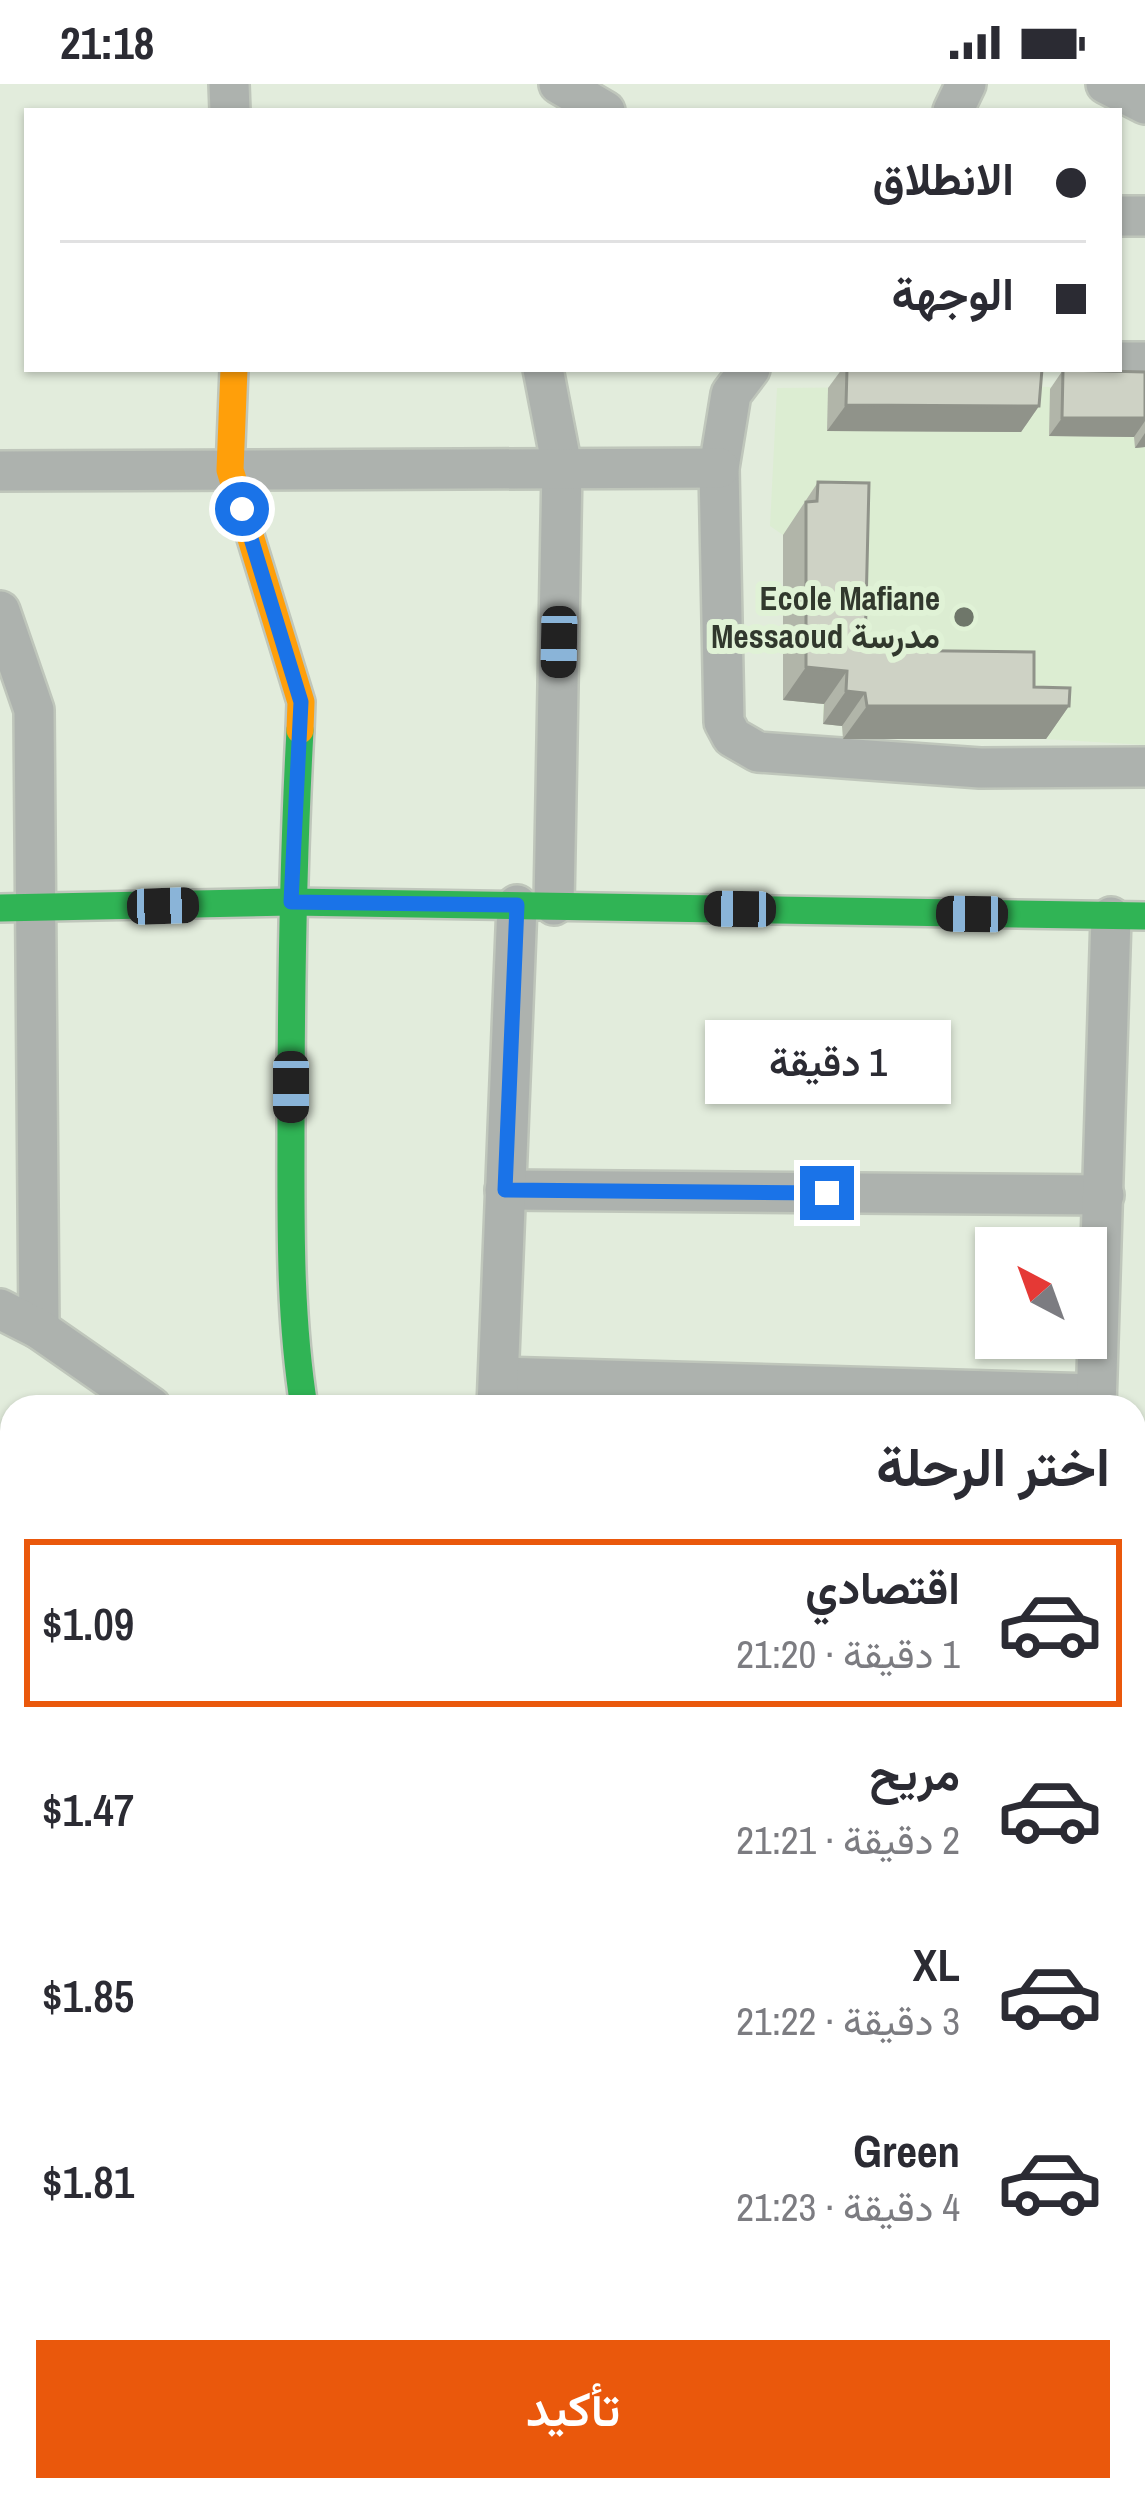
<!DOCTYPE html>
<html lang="ar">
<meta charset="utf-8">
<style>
body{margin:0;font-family:"Archivo Narrow",Vazirmatn,sans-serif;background:#f7f7f7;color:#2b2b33;direction:rtl;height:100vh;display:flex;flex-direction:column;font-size:45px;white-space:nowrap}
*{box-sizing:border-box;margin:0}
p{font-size:39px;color:#7c7c81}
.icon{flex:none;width:66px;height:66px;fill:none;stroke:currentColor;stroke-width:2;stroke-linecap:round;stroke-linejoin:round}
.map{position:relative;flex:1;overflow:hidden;direction:ltr}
.drawer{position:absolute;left:0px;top:1311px;width:1146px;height:1107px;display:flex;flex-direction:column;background:#fff;border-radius:36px 36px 0 0;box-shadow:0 3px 9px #0004;direction:rtl}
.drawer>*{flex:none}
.hud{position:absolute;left:24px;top:24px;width:1098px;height:264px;border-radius:0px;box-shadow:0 3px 9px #0004;direction:rtl;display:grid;align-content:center;height:264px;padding:0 36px;background:#fff}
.needle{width:78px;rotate:319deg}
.fabs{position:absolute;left:975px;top:1143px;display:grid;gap:24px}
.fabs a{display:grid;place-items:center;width:132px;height:132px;border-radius:0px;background:#fff;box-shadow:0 3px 9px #0004;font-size:60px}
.end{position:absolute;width:54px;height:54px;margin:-27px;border:15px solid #1a73e8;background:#fff;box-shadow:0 0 0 6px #fff}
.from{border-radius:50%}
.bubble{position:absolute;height:84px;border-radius:0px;background:#fff;box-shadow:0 3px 9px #0004;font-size:39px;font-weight:600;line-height:84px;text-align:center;direction:rtl}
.car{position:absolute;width:36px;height:72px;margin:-36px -18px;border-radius:15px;box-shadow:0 0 9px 3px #0007;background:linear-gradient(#222 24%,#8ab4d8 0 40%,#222 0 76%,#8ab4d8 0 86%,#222 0)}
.hud b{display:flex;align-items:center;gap:42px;height:114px;font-size:45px}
.hud b+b{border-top:3px solid #e1e1e2}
.hud i{width:30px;height:30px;background:#2b2b33}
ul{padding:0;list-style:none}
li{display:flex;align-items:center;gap:36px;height:168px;margin:0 24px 18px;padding:0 12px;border:6px solid transparent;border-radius:0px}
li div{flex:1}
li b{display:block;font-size:45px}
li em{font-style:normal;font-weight:600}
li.selected{border-color:#ea580c}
li>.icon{width:108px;height:108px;stroke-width:1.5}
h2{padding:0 36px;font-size:54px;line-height:144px}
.primary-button{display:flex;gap:24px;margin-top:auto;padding:24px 36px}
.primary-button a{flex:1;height:138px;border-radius:0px;background:#ea580c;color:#fff;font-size:48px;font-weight:600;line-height:138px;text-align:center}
.status{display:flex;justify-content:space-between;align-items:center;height:84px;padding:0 60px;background:#fff;direction:ltr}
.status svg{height:33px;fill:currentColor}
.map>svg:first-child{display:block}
</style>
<div class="status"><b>21:18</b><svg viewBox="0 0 49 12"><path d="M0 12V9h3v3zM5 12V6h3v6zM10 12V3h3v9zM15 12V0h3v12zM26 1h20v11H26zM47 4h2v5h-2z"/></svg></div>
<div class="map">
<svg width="1145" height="2416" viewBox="0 0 1145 2416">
<rect width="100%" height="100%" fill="#e2ecdc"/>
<!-- built -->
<polygon fill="#dcedd2" points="1025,302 1145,307 1145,661 1046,655 843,655 842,642 823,640 823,620 783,616 783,451 770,442 777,304"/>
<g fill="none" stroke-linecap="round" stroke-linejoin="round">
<defs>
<g id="street">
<polyline points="229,0 230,27"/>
<polyline points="559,0 605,27"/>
<polyline points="1106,0 1145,20"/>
<polyline points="953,27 966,0"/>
<polyline points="1119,132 1145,132"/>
<polyline points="1119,278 1145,278"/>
<polyline points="543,285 562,383 554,821"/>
<polyline points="750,285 731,310 719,384 724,638 732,653 758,668 980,684 1145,683"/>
<polyline points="0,387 719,384"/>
<polyline points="0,527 34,626 39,1245"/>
<polyline points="505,1106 1104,1111"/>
<polyline points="0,1225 39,1245 151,1323"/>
<polyline points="500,1293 1095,1310"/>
<polyline points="497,1323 517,821"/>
<polyline points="1096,1323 1111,833"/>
<polyline points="1134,1403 1145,1402"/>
<polyline points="1134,1463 1145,1463"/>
<polyline points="0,1817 12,1791"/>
<polyline points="0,2030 12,2036"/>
<polyline points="0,2309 12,2300"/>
<polyline points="431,2406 442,2416"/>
<polyline points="655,2406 674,2416"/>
</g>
<g id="fast">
<path d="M300,646c-7,131 -9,262 -9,394 0,95 -2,189 13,283"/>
<polyline points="0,824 291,818 1145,832"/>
<polyline points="0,1492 12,1496"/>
<polyline points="1134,1708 1145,1708"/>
<polyline points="0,1724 12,1729"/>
</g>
<g id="slow">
<polyline points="234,285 230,386 301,618 300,646"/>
<polyline points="1134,2144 1145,2148"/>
</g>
<g id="jam">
<polyline points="1134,1787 1145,1787"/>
<polyline points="1134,2200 1145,2205"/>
</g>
</defs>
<!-- street casing -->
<use href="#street" stroke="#bfc6bb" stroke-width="44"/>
<!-- fast casing -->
<use href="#fast" stroke="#bfc6bb" stroke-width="32"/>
<!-- slow casing -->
<use href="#slow" stroke="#bfc6bb" stroke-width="32"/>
<!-- jam casing -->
<use href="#jam" stroke="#bfc6bb" stroke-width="32"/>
<!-- street -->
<use href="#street" stroke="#adb2ae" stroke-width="39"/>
<!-- fast -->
<use href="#fast" stroke="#30b455" stroke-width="27"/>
<!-- slow -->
<use href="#slow" stroke="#ff9f0a" stroke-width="27"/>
<!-- jam -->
<use href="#jam" stroke="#e5322d" stroke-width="27"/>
</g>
<!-- wall -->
<g fill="#b1b5a9">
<polygon points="842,285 1042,285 1039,322 1021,348 827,347 828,304"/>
<polygon points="1063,286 1145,288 1145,363 1135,364 1134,353 1049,352 1050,305"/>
<polygon points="818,398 865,566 1034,603 1069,622 1046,655 843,655 842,642 823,640 824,620 783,616 783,451"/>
</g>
<!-- shaded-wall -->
<g fill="#90938a">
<polygon points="846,321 1039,322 1021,348 827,347"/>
<polygon points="1062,334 1145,334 1145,337 1134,353 1049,352"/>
<polygon points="1145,349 1145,363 1135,364"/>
<polygon points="806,583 847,587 824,620 783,616"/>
<polygon points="846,607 865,609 842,642 823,640"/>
<polygon points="867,622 1069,622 1046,655 843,655"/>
</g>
<!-- building -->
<g fill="#ced2c5" stroke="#90938a" stroke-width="3">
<polygon points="847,285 1042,285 1039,322 846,321"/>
<polygon points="1063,286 1145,288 1145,334 1062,334"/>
<polygon points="818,398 869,399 865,566 1034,568 1034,603 1070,604 1069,622 867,622 865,609 846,607 847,587 806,583 806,418 817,417"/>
</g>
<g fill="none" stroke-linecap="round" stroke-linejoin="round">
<!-- route -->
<polyline stroke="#1a73e8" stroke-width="15" points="242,425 301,618 291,818 517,821 505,1106 827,1109"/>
</g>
<!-- markers -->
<circle fill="#6f776a" stroke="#e0f2d6" stroke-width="4.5" cx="964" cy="533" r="12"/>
<g text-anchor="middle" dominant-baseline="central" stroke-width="12" stroke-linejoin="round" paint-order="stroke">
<!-- poi labels -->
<g font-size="33" font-weight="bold" fill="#31382d" stroke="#e0f2d6" text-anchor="end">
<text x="940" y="514">Ecole Mafiane<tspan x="940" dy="38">Messaoud مدرسة</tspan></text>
</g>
</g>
</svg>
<div class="fabs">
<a><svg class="needle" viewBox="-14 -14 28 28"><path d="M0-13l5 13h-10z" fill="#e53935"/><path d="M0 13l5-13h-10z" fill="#7c7c81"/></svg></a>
</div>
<i class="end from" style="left:242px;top:425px"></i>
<i class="end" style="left:827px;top:1109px"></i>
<div class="bubble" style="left:705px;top:936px;width:246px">1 دقيقة</div>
<i class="car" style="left:559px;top:558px;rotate:181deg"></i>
<i class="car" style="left:163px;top:822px;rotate:88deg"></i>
<i class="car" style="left:740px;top:825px;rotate:271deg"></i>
<i class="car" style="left:972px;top:830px;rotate:271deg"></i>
<i class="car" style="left:291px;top:1003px;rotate:180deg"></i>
<div class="hud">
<b><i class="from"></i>الانطلاق</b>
<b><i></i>الوجهة</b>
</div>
<section class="drawer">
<h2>اختر الرحلة</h2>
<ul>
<li class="selected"><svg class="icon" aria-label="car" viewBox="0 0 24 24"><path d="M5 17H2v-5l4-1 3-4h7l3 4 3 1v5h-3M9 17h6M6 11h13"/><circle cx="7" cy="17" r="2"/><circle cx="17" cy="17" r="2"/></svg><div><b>اقتصادي</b><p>1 دقيقة · 21:20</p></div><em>$1.09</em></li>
<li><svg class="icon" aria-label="car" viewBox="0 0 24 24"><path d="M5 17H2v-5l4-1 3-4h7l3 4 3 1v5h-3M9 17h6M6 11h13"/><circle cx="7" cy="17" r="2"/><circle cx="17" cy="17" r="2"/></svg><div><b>مريح</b><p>2 دقيقة · 21:21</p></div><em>$1.47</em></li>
<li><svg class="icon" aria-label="car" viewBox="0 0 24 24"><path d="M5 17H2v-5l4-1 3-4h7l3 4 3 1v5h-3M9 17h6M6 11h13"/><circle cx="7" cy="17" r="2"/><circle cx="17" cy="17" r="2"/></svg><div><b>XL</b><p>3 دقيقة · 21:22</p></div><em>$1.85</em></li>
<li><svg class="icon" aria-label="car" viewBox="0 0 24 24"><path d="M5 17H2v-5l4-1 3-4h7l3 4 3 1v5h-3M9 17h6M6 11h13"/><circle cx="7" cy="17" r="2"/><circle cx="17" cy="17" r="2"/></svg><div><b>Green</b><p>4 دقيقة · 21:23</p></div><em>$1.81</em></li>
</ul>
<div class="primary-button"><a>تأكيد</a></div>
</section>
</div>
